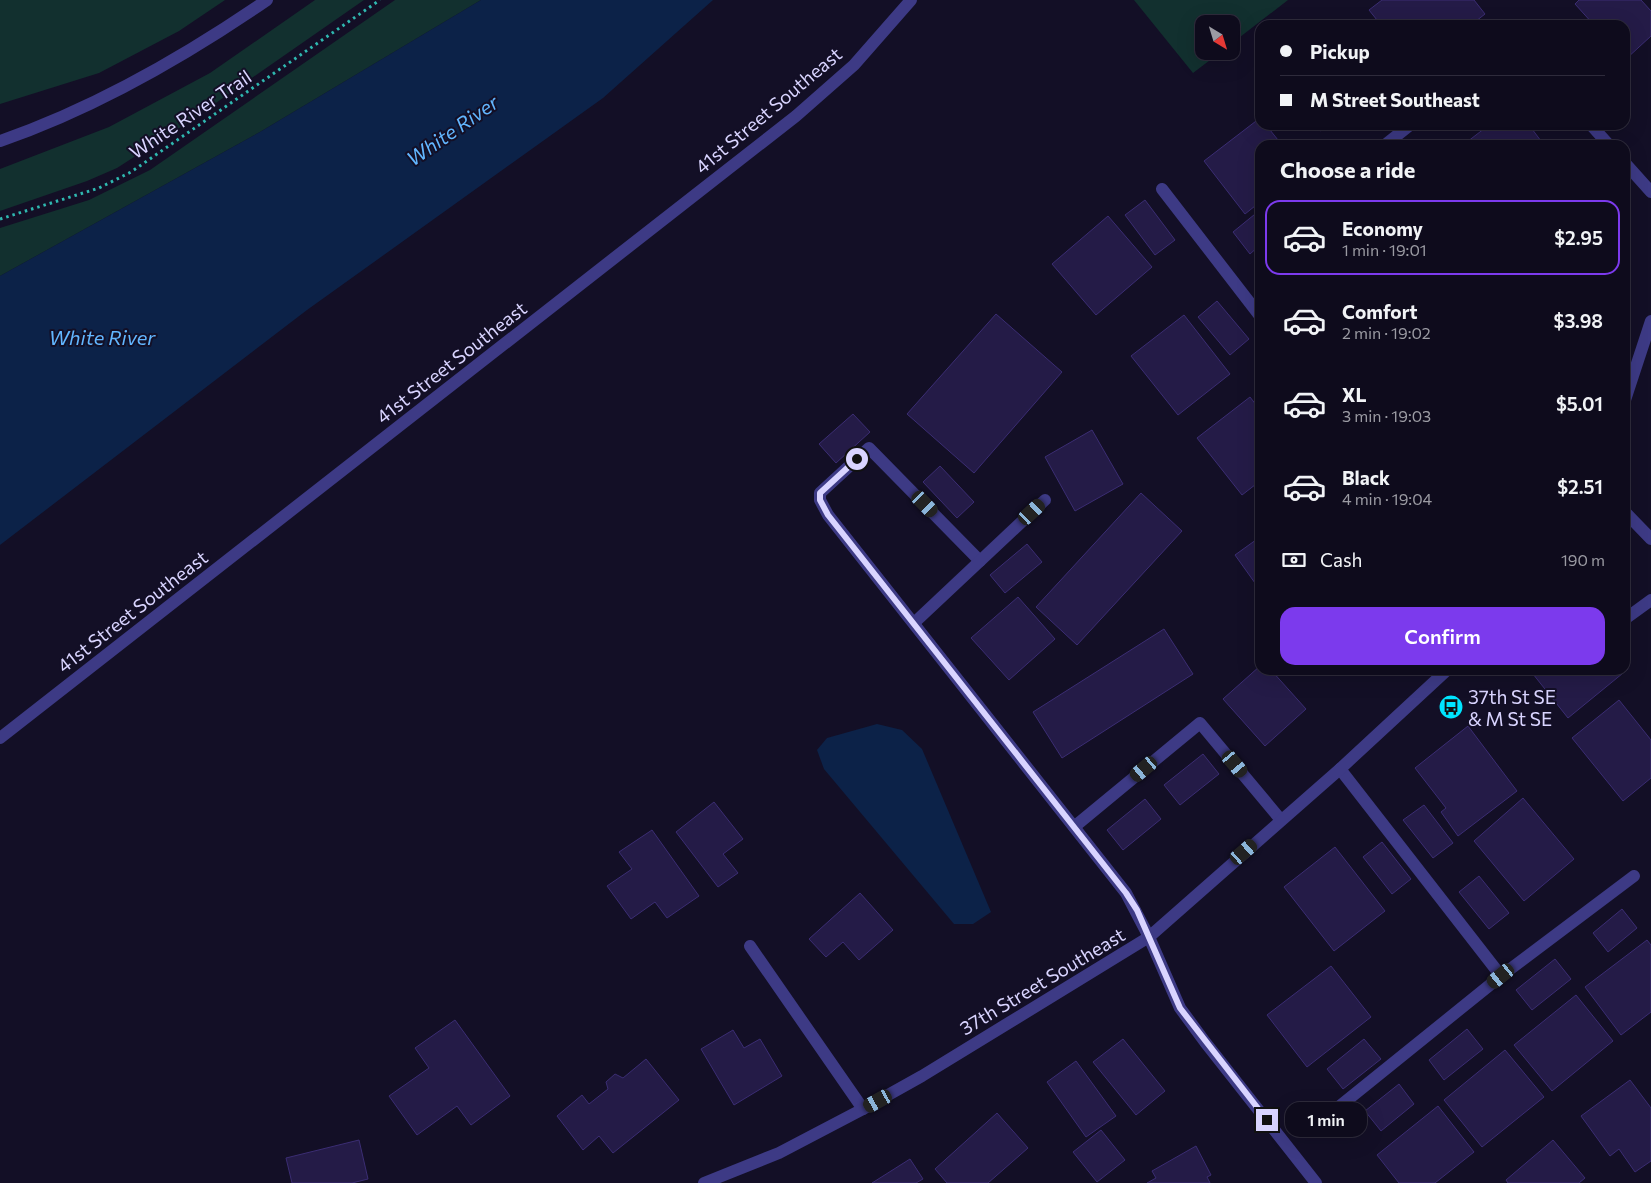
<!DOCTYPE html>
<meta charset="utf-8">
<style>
body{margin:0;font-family:Commissioner,sans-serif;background:#171425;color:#f1f3f6;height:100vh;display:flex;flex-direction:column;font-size:19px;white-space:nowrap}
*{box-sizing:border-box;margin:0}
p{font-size:16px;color:#9b9ba3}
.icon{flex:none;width:28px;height:28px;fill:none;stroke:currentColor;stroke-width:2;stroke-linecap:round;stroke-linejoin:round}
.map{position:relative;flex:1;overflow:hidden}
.sheet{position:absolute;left:1255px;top:140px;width:375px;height:535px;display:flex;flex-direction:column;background:#0e0b1c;border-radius:15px;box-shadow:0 5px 20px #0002,0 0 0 1px #2e2b3b}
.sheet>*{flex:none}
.top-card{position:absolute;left:1255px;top:20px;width:375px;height:110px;border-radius:15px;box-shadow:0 5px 20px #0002,0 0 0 1px #2e2b3b;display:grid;align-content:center;height:110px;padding:0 25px;background:#0e0b1c}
.needle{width:32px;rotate:142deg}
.tools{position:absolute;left:1195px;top:15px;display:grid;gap:10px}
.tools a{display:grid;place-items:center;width:45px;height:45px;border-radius:10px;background:#0e0b1c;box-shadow:0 5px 20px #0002,0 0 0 1px #2e2b3b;font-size:25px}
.end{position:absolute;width:22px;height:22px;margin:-11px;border:6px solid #d9d4ff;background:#111;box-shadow:0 0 0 2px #111}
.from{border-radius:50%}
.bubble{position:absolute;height:35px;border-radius:15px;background:#0e0b1c;box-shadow:0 5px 20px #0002,0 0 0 1px #2e2b3b;font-size:16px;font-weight:600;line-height:35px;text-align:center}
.car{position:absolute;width:15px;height:30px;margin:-15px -8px;border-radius:6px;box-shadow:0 0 4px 1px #0007;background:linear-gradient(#222 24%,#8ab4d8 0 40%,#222 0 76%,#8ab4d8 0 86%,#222 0)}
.top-card b{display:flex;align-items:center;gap:18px;height:48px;font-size:19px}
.top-card b+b{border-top:1px solid #2e2b3b}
.top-card i{width:12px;height:12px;background:#f1f3f6}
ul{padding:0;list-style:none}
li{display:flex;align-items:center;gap:15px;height:75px;margin:0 10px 8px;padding:0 15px;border:2px solid transparent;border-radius:15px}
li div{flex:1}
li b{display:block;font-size:19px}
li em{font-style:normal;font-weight:600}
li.on{border-color:#7c3aed}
li>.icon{width:45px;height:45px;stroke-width:1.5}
h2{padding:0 25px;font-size:22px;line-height:60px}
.pay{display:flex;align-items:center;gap:12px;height:55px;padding:0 25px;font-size:19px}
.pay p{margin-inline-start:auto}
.cta{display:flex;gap:10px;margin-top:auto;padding:10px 25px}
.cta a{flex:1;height:58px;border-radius:15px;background:#7c3aed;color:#fff;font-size:20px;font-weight:600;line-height:58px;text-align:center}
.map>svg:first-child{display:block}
</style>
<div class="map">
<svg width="1651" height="1183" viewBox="0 0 1651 1183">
<rect width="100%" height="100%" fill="#130f26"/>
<!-- green -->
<g fill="#12302f">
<polygon points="0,0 225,0 179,31 99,73 0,104"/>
<polygon points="315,0 364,0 190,121 117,168 87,181 0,211 0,169 109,127 210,73"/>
<polygon points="395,0 481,0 260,132 0,276 0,228 89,200 150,170"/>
<polygon points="1134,0 1288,0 1231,44 1231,24 1204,24 1204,51 1222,51 1193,73"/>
</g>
<!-- water -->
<g fill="#0c2248">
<polygon points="481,0 713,0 603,98 307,310 0,545 0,276 260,132"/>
<polygon points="877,724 902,730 922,749 991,912 973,924 954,924 824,769 817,750 827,738"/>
</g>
<!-- building -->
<g fill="#241b47" stroke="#3b2d73">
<polygon points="1382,0 1474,0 1485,14 1471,25 1381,25 1369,10"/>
<polygon points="1579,0 1641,0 1651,11 1651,36 1626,59 1625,25 1594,25 1575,4"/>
<polygon points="1260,118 1260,125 1266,125 1282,145 1260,145 1260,202 1245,214 1204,161"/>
<polygon points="1315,125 1328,125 1320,131"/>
<polygon points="1489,125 1529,125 1544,145 1463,145"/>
<polygon points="1145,200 1175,240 1155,255 1125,215"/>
<polygon points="1260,210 1260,245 1250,254 1233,232"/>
<polygon points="1108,216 1152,267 1096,315 1052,264"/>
<polygon points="1217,301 1249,339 1230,355 1198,317"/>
<polygon points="996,314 1062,372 974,473 907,414"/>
<polygon points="1184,315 1230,374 1178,415 1131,356"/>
<polygon points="1250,397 1260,410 1260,481 1242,495 1197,438"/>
<polygon points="853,414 870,432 836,463 819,444"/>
<polygon points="1092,430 1123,484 1075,511 1045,457"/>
<polygon points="940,466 974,502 957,518 923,482"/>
<polygon points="1141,493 1182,531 1077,645 1036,607"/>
<polygon points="1260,537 1260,590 1235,555"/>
<polygon points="1027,544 1042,562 1005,593 990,575"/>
<polygon points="1018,597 1055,639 1009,680 971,638"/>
<polygon points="1164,629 1193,674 1062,758 1033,712"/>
<polygon points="1625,665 1628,669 1568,718 1533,674 1537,670 1625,670"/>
<polygon points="1260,666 1260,670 1271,670 1306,709 1265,746 1223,699"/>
<polygon points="1619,700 1651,740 1651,778 1623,801 1572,738"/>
<polygon points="1468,726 1517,791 1458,836 1441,812 1446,808 1415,768"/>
<polygon points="1203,754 1219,774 1180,805 1164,785"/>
<polygon points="1523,798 1574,859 1524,901 1474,841"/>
<polygon points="1145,799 1161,819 1123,850 1107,830"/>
<polygon points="714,802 743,839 723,854 738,873 718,887 676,832"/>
<polygon points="1424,805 1453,843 1433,858 1403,820"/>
<polygon points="652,830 699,896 667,918 655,902 631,919 607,886 632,869 619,852"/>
<polygon points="1382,842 1411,879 1392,894 1363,857"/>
<polygon points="1335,847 1385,911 1334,951 1284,887"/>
<polygon points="1479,876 1509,913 1489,929 1459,892"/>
<polygon points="860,893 893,930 859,960 843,942 826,957 809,939"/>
<polygon points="1622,909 1637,928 1608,952 1593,933"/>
<polygon points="1647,940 1651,945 1651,1012 1621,1035 1585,987"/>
<polygon points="1555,959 1571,979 1532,1010 1516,990"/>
<polygon points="1331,966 1371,1017 1307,1067 1267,1015"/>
<polygon points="1576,995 1613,1041 1552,1091 1514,1045"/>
<polygon points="455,1020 510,1096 471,1125 457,1106 417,1135 389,1096 429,1068 415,1048"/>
<polygon points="1467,1029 1483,1049 1444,1080 1429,1060"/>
<polygon points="733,1030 744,1048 760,1039 782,1076 734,1105 701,1049"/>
<polygon points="1123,1039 1165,1091 1136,1115 1093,1062"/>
<polygon points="1364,1039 1381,1059 1343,1089 1327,1069"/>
<polygon points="1505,1050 1544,1097 1482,1147 1444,1100"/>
<polygon points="646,1059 679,1100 613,1153 599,1136 583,1150 557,1116 582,1095 589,1104 608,1089 606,1082 615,1074 623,1078"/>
<polygon points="1076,1061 1116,1116 1086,1137 1047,1082"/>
<polygon points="1630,1080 1651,1108 1651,1161 1635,1172 1619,1149 1610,1156 1581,1116"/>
<polygon points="1399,1084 1414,1104 1381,1131 1365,1111"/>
<polygon points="1438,1106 1474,1152 1435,1183 1399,1183 1377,1155"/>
<polygon points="997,1113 1028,1148 988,1183 947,1183 935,1169"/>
<polygon points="1101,1130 1125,1160 1097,1182 1073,1152"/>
<polygon points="359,1140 368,1179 352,1183 292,1183 286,1158"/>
<polygon points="1553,1140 1585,1178 1579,1183 1508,1183 1506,1180"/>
<polygon points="1196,1146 1211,1175 1207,1177 1210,1183 1147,1183 1156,1178 1152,1171"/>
<polygon points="910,1159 923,1179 916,1183 872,1183"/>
</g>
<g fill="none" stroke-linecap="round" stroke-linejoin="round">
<!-- path -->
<polyline stroke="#2fb8b0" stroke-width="3" stroke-dasharray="2.5 4" stroke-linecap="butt" points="0,219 99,188 131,172 380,0"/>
<!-- service -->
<g stroke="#3d3a85" stroke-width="12">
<polyline points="1591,125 1609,145"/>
<polyline points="1385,145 1410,125"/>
<polyline points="1625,163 1651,192"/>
<polyline points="1162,189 1260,316"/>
<polyline points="980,561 869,448 820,493 820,500 828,515 1126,893 1149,937"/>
<polyline points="1625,619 1651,600"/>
<polyline points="914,623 1045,500"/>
<polyline points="0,738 796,116 854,65 911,0"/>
<polyline points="1074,827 1200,723 1281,820"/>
<polyline points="750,946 863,1109"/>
</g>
<!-- minor -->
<g stroke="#3d3a85" stroke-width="12">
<polyline points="1625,512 1651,539"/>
<polyline points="1340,769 1501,976"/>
<polyline points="1330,1114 1501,976 1634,876"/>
<polyline points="704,1183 779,1153 863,1109 922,1076 1149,937"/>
</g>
<!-- tertiary -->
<g stroke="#3d3a85" stroke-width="12">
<path d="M0,141c96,-33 184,-84 267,-141"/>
<polyline points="1625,400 1651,321"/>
<polyline points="1316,1183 1205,1042 1180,1008 1149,937 1340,769 1447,670"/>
</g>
</g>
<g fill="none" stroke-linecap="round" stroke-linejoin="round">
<!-- route -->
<polyline stroke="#d9d4ff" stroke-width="6" points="857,459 820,493 820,500 828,515 1126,893 1137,910 1180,1008 1267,1120"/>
</g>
<!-- icons -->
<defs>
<symbol id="bus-disc" viewBox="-11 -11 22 22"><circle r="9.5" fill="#00e5ff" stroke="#130f26"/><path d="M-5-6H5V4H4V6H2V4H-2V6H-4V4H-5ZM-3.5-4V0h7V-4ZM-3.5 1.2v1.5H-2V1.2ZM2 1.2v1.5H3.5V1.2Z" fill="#111"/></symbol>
</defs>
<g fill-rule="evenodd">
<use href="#bus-disc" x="1437" y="693" width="28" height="28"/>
</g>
<g text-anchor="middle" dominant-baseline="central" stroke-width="4" stroke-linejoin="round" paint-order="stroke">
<!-- street labels -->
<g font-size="19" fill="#d9d4ff" stroke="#130f26">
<text transform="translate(768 110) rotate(-40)">41st Street Southeast</text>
<text transform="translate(190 114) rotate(-34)">White River Trail</text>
<text transform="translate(451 362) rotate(-38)">41st Street Southeast</text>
<text transform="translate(132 611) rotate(-38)">41st Street Southeast</text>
<text transform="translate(1042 981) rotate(-31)">37th Street Southeast</text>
</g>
<!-- poi labels -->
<g font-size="19" fill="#d9d4ff" stroke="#130f26" text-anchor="start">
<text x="1468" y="696">37th St SE<tspan x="1468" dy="22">&amp; M St SE</tspan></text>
</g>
<!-- water labels -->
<g font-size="20" font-style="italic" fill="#62b6ff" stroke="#130f26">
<text transform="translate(452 130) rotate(-35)">White River</text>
<text x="102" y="337">White River</text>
</g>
</g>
</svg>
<div class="tools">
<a><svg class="needle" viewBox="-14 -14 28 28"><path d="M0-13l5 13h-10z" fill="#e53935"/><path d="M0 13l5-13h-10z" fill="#9b9ba3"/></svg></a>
</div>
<i class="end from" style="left:857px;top:459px"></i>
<i class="end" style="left:1267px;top:1120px"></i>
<div class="bubble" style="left:1285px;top:1102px;width:82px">1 min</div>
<i class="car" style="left:925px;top:504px;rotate:136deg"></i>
<i class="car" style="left:1032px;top:512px;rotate:47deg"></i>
<i class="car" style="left:1235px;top:764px;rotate:140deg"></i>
<i class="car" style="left:1144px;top:769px;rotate:230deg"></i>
<i class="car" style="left:1244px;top:852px;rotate:49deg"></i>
<i class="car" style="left:1501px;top:976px;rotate:231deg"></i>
<i class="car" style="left:878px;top:1101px;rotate:241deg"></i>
<div class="top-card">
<b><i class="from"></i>Pickup</b>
<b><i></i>M Street Southeast</b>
</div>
<section class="sheet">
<h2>Choose a ride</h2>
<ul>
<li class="on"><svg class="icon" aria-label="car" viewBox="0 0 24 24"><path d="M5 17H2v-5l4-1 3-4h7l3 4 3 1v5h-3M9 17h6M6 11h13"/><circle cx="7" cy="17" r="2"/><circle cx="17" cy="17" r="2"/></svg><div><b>Economy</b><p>1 min · 19:01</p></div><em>$2.95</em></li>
<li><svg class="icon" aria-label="car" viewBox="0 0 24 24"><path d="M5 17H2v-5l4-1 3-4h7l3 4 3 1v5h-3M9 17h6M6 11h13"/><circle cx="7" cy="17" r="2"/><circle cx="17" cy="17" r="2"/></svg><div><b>Comfort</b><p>2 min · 19:02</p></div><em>$3.98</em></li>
<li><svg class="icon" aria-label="car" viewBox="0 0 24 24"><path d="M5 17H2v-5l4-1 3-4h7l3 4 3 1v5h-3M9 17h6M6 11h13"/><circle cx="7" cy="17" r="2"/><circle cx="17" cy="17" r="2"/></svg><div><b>XL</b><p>3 min · 19:03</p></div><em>$5.01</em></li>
<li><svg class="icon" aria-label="car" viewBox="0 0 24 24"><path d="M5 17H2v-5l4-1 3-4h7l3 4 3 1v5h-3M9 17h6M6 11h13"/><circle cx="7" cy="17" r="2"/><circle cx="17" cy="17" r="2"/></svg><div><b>Black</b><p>4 min · 19:04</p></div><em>$2.51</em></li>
</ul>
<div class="pay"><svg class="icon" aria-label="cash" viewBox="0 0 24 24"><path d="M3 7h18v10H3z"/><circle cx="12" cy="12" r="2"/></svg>Cash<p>190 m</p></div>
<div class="cta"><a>Confirm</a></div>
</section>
</div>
